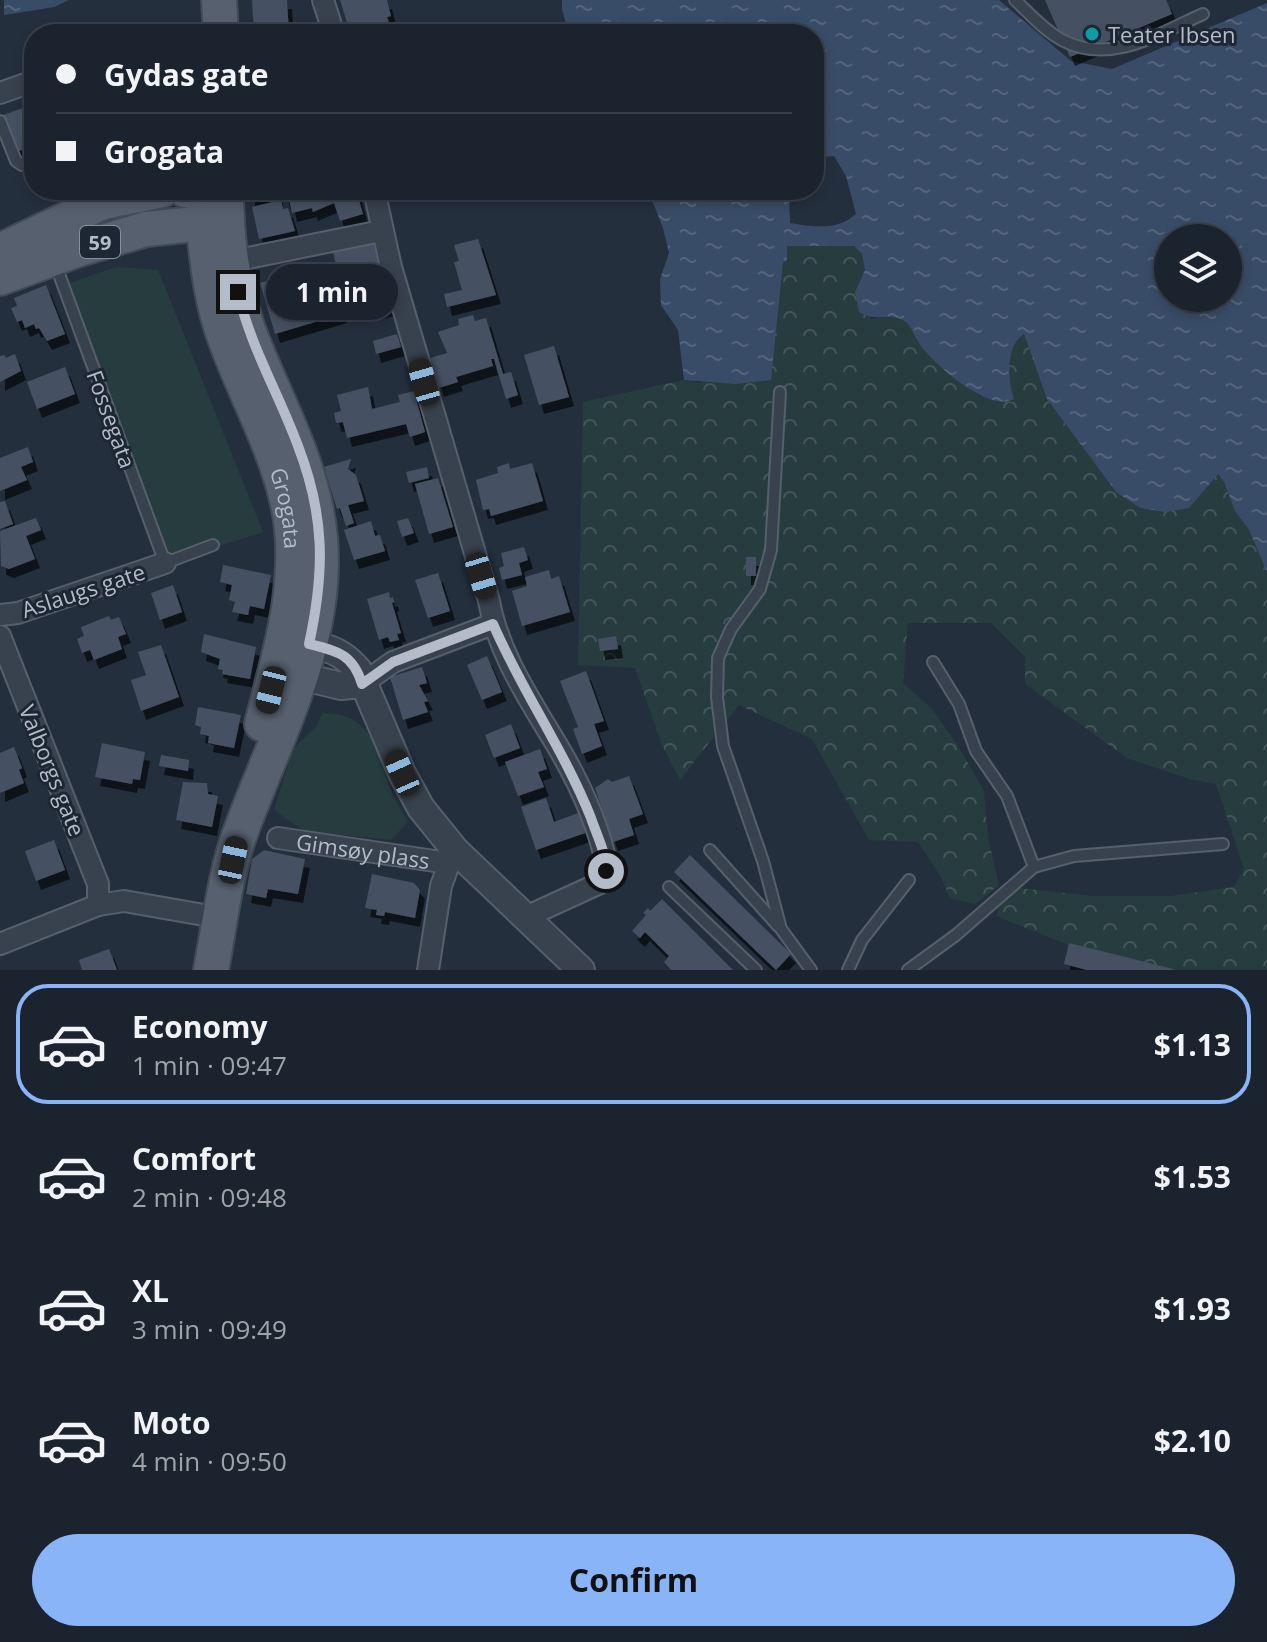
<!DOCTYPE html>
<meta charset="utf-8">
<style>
body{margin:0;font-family:"Open Sans",sans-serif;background:#242b36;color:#f1f3f6;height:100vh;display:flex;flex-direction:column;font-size:30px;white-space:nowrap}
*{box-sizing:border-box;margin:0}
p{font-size:26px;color:#a0a4aa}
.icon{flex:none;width:44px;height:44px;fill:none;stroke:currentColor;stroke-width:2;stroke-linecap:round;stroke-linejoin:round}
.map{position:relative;height:970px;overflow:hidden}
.sheet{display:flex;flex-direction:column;background:#1b232e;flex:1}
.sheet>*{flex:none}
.banner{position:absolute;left:24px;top:24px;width:800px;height:176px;border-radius:32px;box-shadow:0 4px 12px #0003,0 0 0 2px #39404a;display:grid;align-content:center;height:176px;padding:0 32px;background:#1b232e}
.fabs{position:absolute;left:1154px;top:224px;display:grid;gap:16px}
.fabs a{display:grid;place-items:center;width:88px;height:88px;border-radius:50%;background:#1b232e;box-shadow:0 4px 12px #0003,0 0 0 2px #39404a;font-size:40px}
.end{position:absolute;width:36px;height:36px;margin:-18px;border:10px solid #b4bcc9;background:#111;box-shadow:0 0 0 4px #111}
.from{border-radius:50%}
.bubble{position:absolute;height:56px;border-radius:28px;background:#1b232e;box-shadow:0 4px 12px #0003,0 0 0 2px #39404a;font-size:26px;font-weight:700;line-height:56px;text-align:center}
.car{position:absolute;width:24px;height:48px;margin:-24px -12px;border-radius:10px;box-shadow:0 0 6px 2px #0007;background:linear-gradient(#222 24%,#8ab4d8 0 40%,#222 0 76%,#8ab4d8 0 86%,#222 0)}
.banner b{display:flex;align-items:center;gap:28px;height:76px;font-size:30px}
.banner b+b{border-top:2px solid #39404a}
.banner i{width:20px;height:20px;background:#f1f3f6}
ul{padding:14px 0 0;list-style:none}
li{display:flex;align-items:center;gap:24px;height:120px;margin:0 16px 12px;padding:0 16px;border:4px solid transparent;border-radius:32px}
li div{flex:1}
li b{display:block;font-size:30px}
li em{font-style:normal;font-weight:700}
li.current{border-color:#8ab4f8}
li>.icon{width:72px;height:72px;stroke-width:1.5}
.primary-button{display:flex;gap:16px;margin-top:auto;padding:16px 32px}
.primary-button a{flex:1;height:92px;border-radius:48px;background:#8ab4f8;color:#111;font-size:32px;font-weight:700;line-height:92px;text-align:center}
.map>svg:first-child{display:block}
</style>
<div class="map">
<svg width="1267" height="970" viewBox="0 0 1267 970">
<defs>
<pattern id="forest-crowns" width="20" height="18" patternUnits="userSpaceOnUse" patternTransform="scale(2)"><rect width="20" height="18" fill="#263c3f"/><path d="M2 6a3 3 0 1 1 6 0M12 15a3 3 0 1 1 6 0" fill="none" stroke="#435659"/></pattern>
<pattern id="water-ripples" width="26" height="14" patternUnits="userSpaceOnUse" patternTransform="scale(2)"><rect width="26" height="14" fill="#394c67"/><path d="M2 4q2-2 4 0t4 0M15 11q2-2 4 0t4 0" fill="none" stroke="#53647b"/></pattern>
<filter id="shadow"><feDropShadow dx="5" dy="9" stdDeviation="0" flood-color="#0009"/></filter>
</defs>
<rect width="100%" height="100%" fill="#242f3e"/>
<!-- green -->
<g fill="#263c3f">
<polygon points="117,267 158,270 263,532 165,563 70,283"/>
<path d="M322,713c55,0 54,43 71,82 4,9 10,18 15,27l-17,18 -87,-9 -30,-21 19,-61 23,-22z"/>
</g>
<!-- forest -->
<path fill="url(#forest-crowns)" d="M786,246h68l8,8 3,16 -10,22 16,27 24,-3 14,7 10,21 17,17 43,35 33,6 2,-2c-6,-19 -10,-55 10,-66l23,65 69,93 24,16 25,4 52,-38 7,8 11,29 14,19 18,42v398h-120l-61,-18 -90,-36 13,-29 84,9h78l63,-9 10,-18 -28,-85 -26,-5 -63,-21 -102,-74v-27l-34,-34h-83l-5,60 28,25 26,36 27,47 4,47 11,47 -24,19 -25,-6 -10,-23 -22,-33 -49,-2 -57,-101 -73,-34 -59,75 -18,-35 -27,-77 -57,-3 5,-263 101,-22 17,3 82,-122 4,-1z"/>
<!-- water -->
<g fill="url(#water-ripples)" fill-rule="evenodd">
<polygon points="4,0 69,0 54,7 4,15"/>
<path d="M562,0h437l72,61 41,8 155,-66v569l-18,-42 -14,-19 -11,-29 -6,-8 -29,34 -24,4 -25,-4 -24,-16 -69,-93 -23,-65c-19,11 -16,47 -10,65 -24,15 -82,-36 -95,-56 -5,-7 -7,-16 -13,-21 -17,-12 -26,2 -47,-10l-4,-20 10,-22 -3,-16 -8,-8h-67v15l-4,1 -12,118 -35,4 -52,-4 -6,-50 -17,-25 -1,-26 9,-26 -6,-25 -15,-38h145l-4,6 1,27c24,4 47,8 66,-9l-10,-38 -12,-20 -13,1 -7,-5v-118h-245l-7,-25zM1228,238v60h-60v-60z"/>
</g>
<!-- building -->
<g fill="#455162" filter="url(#shadow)">
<polygon points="252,0 287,0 289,34 254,34"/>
<polygon points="340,0 387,0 391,16 387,17 391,29 384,34 361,34 359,26 349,29"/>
<polygon points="1045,0 1166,0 1172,14 1070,57"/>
<polygon points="34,104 34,146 16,152 3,115"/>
<polygon points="250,190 277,190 278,198 250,201"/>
<polygon points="283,190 356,190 363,214 340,221 334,203 313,212 312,208 292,213 289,199 285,200"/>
<polygon points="281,200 283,209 288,208 295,231 259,239 252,207"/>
<polygon points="478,239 496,295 447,307 444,294 462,290 454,262 459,261 454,245"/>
<polygon points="373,242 390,307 378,310 375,300 346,307 333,252"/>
<polygon points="294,273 302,299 334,289 342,314 275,334 260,283"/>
<polygon points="46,285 65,334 47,341 39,328 36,329 34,324 25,328 22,320 17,322 11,308 17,306 14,298"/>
<polygon points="473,315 475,321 486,318 503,374 511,372 518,395 506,399 494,359 491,359 493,366 456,377 458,382 439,388 430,358 447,353 438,332 459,325 458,319"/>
<polygon points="397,334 401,347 376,354 373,341"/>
<polygon points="554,346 569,397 539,405 524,355"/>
<polygon points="15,354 21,371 0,382 0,356 4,355 6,358"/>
<polygon points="65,367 75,394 37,409 27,382"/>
<polygon points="368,387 372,409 400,402 398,395 414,391 425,432 410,437 406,424 347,438 343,422 336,423 334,413 341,411 337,395"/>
<polygon points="28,447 33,462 21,467 27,480 0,491 0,458"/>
<polygon points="351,459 348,469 356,475 364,501 348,505 354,523 346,526 340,508 337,509 324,467"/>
<polygon points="509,463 510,469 532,463 543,501 491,516 489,509 483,510 476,480 498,473 497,467"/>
<polygon points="427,467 429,478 409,483 406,472"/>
<polygon points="438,478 453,527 429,534 415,484"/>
<polygon points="5,501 13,524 0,529 0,502"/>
<polygon points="36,518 41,530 26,536 35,559 9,569 1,566 0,531"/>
<polygon points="408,518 414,533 402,537 397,521"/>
<polygon points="371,521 375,536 380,535 385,551 354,560 344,530"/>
<polygon points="524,547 528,560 519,563 522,575 502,580 499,568 504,566 501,553"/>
<rect x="746" y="557" width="10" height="19"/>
<polygon points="223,565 271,575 264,609 250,606 248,615 232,612 235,602 229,600 232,585 220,582"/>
<polygon points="549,570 551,579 559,576 570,612 522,626 512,591 527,586 525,577"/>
<polygon points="438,573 450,611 428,618 415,580"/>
<polygon points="173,585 182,612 160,620 151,593"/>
<polygon points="389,592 390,598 393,597 394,602 392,603 401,633 397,634 399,640 390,642 388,637 379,640 367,599"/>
<polygon points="109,616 111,620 119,617 126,634 118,637 122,649 94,660 90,650 82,653 77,639 84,636 81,627"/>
<polygon points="204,634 256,647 250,679 222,674 223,670 218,669 220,659 201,652"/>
<polygon points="616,636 618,649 600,651 598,639"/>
<polygon points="161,645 179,697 141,711 131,680 146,675 138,652"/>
<polygon points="487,656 502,692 482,700 467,665"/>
<polygon points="422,667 427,683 419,685 428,701 424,702 428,712 403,720 390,677"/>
<polygon points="586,671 604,721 594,724 602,746 582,754 573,729 578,727 560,681"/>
<polygon points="198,707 241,715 234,748 208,743 209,736 200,734 201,727 195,725"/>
<polygon points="511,724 520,748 494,758 485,735"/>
<polygon points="102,743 145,752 140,780 133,779 132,784 95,777"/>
<polygon points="14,747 22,768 19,770 24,783 0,793 0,753"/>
<polygon points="540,749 547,769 538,772 544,787 518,796 505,762"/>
<polygon points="161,755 189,760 188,771 159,766"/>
<polygon points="629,776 643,814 629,819 634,835 613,842 595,788 608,779 612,782"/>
<polygon points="183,782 207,783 208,794 218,796 212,827 176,820"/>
<polygon points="546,798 554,822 581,812 588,832 536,850 521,807"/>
<polygon points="54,840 65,870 36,881 25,851"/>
<polygon points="264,850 305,859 298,894 268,889 266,898 246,894 252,859"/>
<polygon points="690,855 791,954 776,970 674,872"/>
<polygon points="372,874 414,883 420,890 415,918 385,912 384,916 376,915 377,910 365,908"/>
<polygon points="662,899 733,970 671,970 664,962 669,956 645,932 640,938 632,931 646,915 643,913 648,908 650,911"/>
<polygon points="1069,943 1173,969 1173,970 1087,970 1064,964"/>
<polygon points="109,949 117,970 82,970 79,960"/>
</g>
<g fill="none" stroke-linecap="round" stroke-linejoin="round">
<defs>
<g id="service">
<path d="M1015,0c15,14 30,31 47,40 48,26 98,-7 141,-26"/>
<polyline points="0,121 16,161 22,165 34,162"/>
<polyline points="59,274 165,563 213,545"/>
<polyline points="780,392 771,550 760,589 731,629 718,658 717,697 723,746 763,861 781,929 811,970"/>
<polyline points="933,662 959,704 976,751 1007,796 1034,867"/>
<polyline points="710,850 778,926"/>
<polyline points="669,887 756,970"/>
<polyline points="848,970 862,940 909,880"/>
<polyline points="908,970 956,935 1034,867 1074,856 1223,844"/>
</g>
<g id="minor">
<polyline points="323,0 334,34"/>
<polyline points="0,93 34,81"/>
<path d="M374,190l17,77 98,334c10,56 44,103 72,151 19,33 37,73 45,110v9l-6,12 -72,33"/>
<polyline points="248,258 381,231"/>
<polyline points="0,615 18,613 165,563"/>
<polyline points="0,636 98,884 98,905"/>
<polyline points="362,684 393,662 493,624"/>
<path id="s1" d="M278,838l170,25"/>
<polyline points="0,944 98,905 124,901 221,918"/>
<polyline points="428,970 441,886 453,853"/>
</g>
<path id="tertiary" d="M362,684l-21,2 -41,-10 -19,-25c32,-8 54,-8 77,19l44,103 19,35 34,42 126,120"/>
<g id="primary">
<polyline points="219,0 221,34"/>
<polyline points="185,190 203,194 226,210"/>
<path id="s2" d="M204,230c4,37 8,73 21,108 20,56 52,111 64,170 14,73 -9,146 -27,216"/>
<polyline points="0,251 103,202 162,190"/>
<polyline points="0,278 79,249 146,229 204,223 224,211"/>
<path d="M211,970c9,-47 14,-98 31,-142 34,-92 87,-188 78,-290 -7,-77 -47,-140 -73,-211 -15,-44 -21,-91 -21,-137"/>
</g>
</defs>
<!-- service casing -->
<use href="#service" stroke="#565f6c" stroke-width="14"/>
<!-- minor casing -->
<use href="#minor" stroke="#565f6c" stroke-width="24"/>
<!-- tertiary casing -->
<use href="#tertiary" stroke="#565f6c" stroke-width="30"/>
<!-- primary casing -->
<use href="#primary" stroke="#414a57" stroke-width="38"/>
<!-- service -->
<use href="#service" stroke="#38414e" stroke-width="10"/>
<!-- minor -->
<use href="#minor" stroke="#38414e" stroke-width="20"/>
<!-- tertiary -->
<use href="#tertiary" stroke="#38414e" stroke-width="26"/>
<!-- primary -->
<use href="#primary" stroke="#56606e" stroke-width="34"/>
</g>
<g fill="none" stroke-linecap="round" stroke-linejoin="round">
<!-- route -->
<path stroke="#b4bcc9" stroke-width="10" d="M238,292c12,54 41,102 60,154 27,70 27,125 11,198 28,7 44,10 53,40l31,-22 100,-38c29,67 71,126 98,194 6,18 15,34 15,53"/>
</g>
<!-- markers -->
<circle fill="#0f9aa8" stroke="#1d2633" stroke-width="3" cx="1092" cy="34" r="8"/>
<g text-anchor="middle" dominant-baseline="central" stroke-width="6" stroke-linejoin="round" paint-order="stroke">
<!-- shield labels -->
<rect fill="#1d2633" stroke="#878f9c" stroke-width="2" x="80" y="226" width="40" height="32" rx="6"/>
<g font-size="20" font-weight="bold" fill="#b4bcc9">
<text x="100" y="242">59</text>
</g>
<!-- poi labels -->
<g font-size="22" fill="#b4bcc9" stroke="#1d2633" text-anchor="start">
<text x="1108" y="34">Teater Ibsen</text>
</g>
<!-- street labels -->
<g font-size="22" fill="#b4bcc9" stroke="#1d2633">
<text transform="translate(112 419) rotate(70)">Fossegata</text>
<text stroke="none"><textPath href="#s2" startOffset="292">Grogata</textPath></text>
<text transform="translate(83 590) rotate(-18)">Aslaugs gate</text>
<text transform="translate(53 770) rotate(68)">Valborgs gate</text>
<text stroke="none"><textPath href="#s1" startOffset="86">Gimsøy plass</textPath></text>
</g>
</g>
</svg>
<div class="fabs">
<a><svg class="icon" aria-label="layers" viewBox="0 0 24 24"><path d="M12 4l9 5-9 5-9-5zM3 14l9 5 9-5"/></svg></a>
</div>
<i class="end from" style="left:606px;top:871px"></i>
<i class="end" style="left:238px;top:292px"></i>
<div class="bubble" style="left:266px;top:264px;width:132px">1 min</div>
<i class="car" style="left:424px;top:382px;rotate:344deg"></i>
<i class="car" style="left:481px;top:576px;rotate:163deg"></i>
<i class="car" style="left:271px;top:690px;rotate:194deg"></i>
<i class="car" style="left:402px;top:773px;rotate:336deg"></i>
<i class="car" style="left:233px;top:860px;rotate:12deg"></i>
<div class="banner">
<b><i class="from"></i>Gydas gate</b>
<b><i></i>Grogata</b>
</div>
</div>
<section class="sheet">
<ul>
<li class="current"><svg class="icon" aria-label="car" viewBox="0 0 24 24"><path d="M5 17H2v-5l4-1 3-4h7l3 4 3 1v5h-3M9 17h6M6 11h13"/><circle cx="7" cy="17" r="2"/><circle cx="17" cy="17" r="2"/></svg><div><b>Economy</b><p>1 min · 09:47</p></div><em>$1.13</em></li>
<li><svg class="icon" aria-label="car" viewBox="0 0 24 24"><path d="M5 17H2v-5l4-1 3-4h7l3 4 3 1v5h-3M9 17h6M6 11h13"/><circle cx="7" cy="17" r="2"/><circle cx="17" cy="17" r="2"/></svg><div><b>Comfort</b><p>2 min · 09:48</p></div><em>$1.53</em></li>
<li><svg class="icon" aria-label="car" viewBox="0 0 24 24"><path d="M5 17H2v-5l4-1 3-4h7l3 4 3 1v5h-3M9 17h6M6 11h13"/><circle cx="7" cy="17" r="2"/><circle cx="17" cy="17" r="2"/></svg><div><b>XL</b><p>3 min · 09:49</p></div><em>$1.93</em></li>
<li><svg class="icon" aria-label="car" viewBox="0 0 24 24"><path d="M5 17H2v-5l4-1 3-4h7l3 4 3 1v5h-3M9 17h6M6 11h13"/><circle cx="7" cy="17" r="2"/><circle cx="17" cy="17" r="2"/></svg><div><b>Moto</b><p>4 min · 09:50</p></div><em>$2.10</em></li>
</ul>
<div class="primary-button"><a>Confirm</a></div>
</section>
